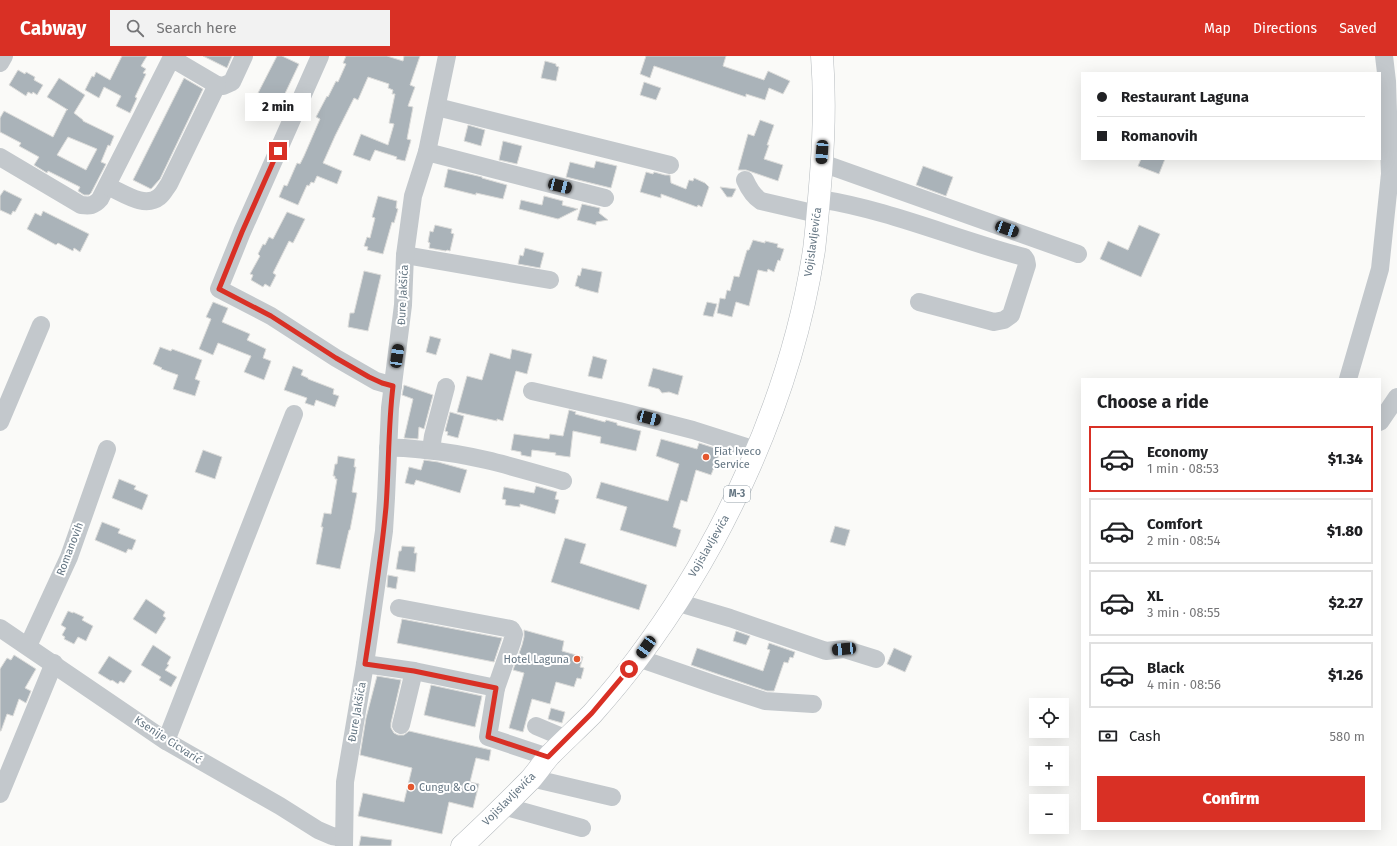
<!DOCTYPE html>
<meta charset="utf-8">
<style>
body{margin:0;font-family:"Fira Sans",sans-serif;background:#f2f2f2;color:#202124;height:100vh;display:flex;flex-direction:column;font-size:15px;white-space:nowrap}
*{box-sizing:border-box;margin:0}
p{font-size:13px;color:#757577}
.icon{flex:none;width:22px;height:22px;fill:none;stroke:currentColor;stroke-width:2;stroke-linecap:round;stroke-linejoin:round}
.map{position:relative;flex:1;overflow:hidden}
.side{position:absolute;left:1081px;top:322px;width:300px;height:452px;display:flex;flex-direction:column;background:#fff;border-radius:0px;box-shadow:0 4px 16px #0002}
.side>*{flex:none}
.guide{position:absolute;left:1081px;top:16px;width:300px;height:88px;border-radius:0px;box-shadow:0 4px 16px #0002;display:grid;align-content:center;height:88px;padding:0 16px;background:#fff}
.tools{position:absolute;left:1029px;top:642px;display:grid;gap:8px}
.tools a{display:grid;place-items:center;width:40px;height:40px;border-radius:0px;background:#fff;box-shadow:0 4px 16px #0002;font-size:20px}
.end{position:absolute;width:18px;height:18px;margin:-9px;border:5px solid #d93025;background:#fff;box-shadow:0 0 0 2px #fff}
.from{border-radius:50%}
.bubble{position:absolute;height:28px;border-radius:0px;background:#fff;box-shadow:0 4px 16px #0002;font-size:13px;font-weight:800;line-height:28px;text-align:center}
.car{position:absolute;width:12px;height:24px;margin:-12px -6px;border-radius:5px;box-shadow:0 0 3px 1px #0007;background:linear-gradient(#222 24%,#8ab4d8 0 40%,#222 0 76%,#8ab4d8 0 86%,#222 0)}
.guide b{display:flex;align-items:center;gap:14px;height:38px;font-size:15px}
.guide b+b{border-top:1px solid #e0e0e0}
.guide i{width:10px;height:10px;background:#202124}
ul{padding:0;list-style:none}
li{display:flex;align-items:center;gap:12px;height:66px;margin:0 8px 6px;padding:0 8px;border:2px solid #e0e0e0;border-radius:0px}
li div{flex:1}
li b{display:block;font-size:15px}
li em{font-style:normal;font-weight:800}
li.on{border-color:#d93025}
li>.icon{width:36px;height:36px;stroke-width:1.5}
h2{padding:0 16px;font-size:18px;line-height:48px}
.pay{display:flex;align-items:center;gap:10px;height:44px;padding:0 16px;font-size:15px}
.pay p{margin-inline-start:auto}
.action{display:flex;gap:8px;margin-top:auto;padding:8px 16px}
.action a{flex:1;height:46px;border-radius:0px;background:#d93025;color:#fff;font-size:16px;font-weight:800;line-height:46px;text-align:center}
header{display:flex;align-items:center;gap:24px;box-sizing:border-box;height:56px;padding:0 20px;background:#d93025;color:#fff}
header strong{font-size:19px}
nav{display:flex;gap:22px;margin-inline-start:auto;font-size:14px}
.search{width:280px;height:36px;background:#f2f2f2;display:flex;align-items:center;gap:10px;box-sizing:border-box;padding:0 14px;border-radius:0px;color:#757577;font-size:15px}
.map>svg:first-child{display:block}
</style>
<header>
<strong>Cabway</strong>
<div class="search"><svg class="icon" aria-label="search" viewBox="0 0 24 24"><circle cx="10" cy="10" r="6"/><path d="M15 15l6 6"/></svg>Search here</div>
<nav><a>Map</a><a>Directions</a><a>Saved</a></nav>
</header>
<div class="map">
<svg width="1397" height="790" viewBox="0 0 1397 790">
<rect width="100%" height="100%" fill="#fafaf8"/>
<!-- building -->
<g fill="#aab3b9" stroke="#dcdcda" fill-rule="evenodd">
<polygon points="122,0 147,0 141,10 146,13 143,17 146,18 135,41 137,42 130,57 116,50 121,40 104,31 99,42 85,34 92,20 94,21 96,16 110,24"/>
<polygon points="203,0 232,0 227,12"/>
<polygon points="277,0 282,0 299,8 280,48 258,37"/>
<polygon points="346,0 387,0 403,5 404,0 420,0 410,29 415,31 408,50 413,51 407,83 411,84 405,105 396,103 397,101 375,94 370,105 353,99 361,78 388,89 394,68 389,67 395,38 392,38 393,34 388,32 389,28 368,21 358,44 354,42 335,80 323,107 342,115 337,128 317,120 314,127 311,126 309,130 307,129 298,149 279,141 284,129 287,130 297,107 300,108 304,100 320,63 316,61 327,40 328,41 336,25 338,26 346,8 343,7"/>
<polygon points="646,0 726,0 723,10 764,24 768,15 790,25 783,38 769,32 765,44 746,38 746,41 654,10 650,22 640,18"/>
<polygon points="545,5 556,8 556,10 559,11 556,25 541,22"/>
<polygon points="18,14 25,18 26,16 35,21 34,24 43,29 37,39 33,36 32,38 28,36 26,40 9,29"/>
<path d="M59,22l26,17 -11,18 9,7v1l31,15 -4,10 -2,-1 -7,17 5,2 -15,29 -2,2h-5l-6,-4 2,-4 -32,-16 -1,2 -13,-8 5,-8 -20,-11 2,-3 -21,-11v-14l4,-7 49,26 14,-28 1,1 -21,-13zM68,81l29,12 -11,21 -29,-15z"/>
<polygon points="184,22 203,33 160,123 151,133 133,124"/>
<polygon points="644,26 661,32 656,44 640,39"/>
<polygon points="760,64 774,69 767,89 769,89 764,103 783,109 778,125 746,114 738,114 748,78 754,80"/>
<polygon points="468,69 485,74 481,90 464,85"/>
<polygon points="503,85 522,90 517,108 499,104"/>
<polygon points="1141,103 1165,103 1159,118 1138,110"/>
<polygon points="596,105 617,110 611,132 566,121 570,106 594,112"/>
<polygon points="923,110 953,121 946,140 916,129"/>
<polygon points="448,113 482,121 482,122 507,129 503,143 476,137 476,139 444,131"/>
<polygon points="646,116 653,118 654,116 665,119 670,119 671,127 686,133 689,124 693,125 694,122 705,127 709,131 702,151 698,149 697,151 661,138 661,142 640,136"/>
<polygon points="720,131 736,133 732,141 727,141"/>
<polygon points="4,134 22,143 15,156 13,155 11,159 0,154 0,140"/>
<polygon points="378,140 397,145 396,152 398,153 394,167 392,166 383,198 367,194 368,191 364,190 367,181 370,182 375,162 372,161"/>
<polygon points="544,140 563,145 562,149 578,153 558,163 519,153 521,144 542,149"/>
<polygon points="582,148 600,152 599,157 608,164 596,166 596,169 577,164"/>
<polygon points="43,155 89,178 80,196 74,192 73,195 58,187 56,189 27,173 35,157 41,160"/>
<polygon points="287,156 305,163 293,187 289,185 273,217 276,219 270,231 265,228 263,231 251,224 253,219 250,218 260,200 258,198 263,188 265,189 269,181 273,183"/>
<polygon points="435,169 452,173 451,177 454,178 450,195 447,194 446,195 429,192 430,187 428,186 430,175 433,176"/>
<polygon points="1139,169 1160,178 1141,221 1100,203 1108,185 1128,194"/>
<polygon points="753,184 765,187 765,185 778,188 777,191 784,193 780,205 778,204 774,216 768,213 767,216 758,214 749,250 736,246 732,261 717,257 720,242 725,243 727,234 730,235 734,220 739,221 747,194 749,194"/>
<polygon points="525,192 544,197 540,212 518,208 520,199 523,200"/>
<polygon points="582,212 602,216 598,237 579,232 579,231 575,230 578,219 580,220"/>
<polygon points="364,215 381,219 368,275 348,271 350,257 354,257"/>
<polygon points="213,246 228,252 222,266 250,278 247,284 266,293 263,302 271,305 264,324 244,316 251,300 218,287 213,299 199,293 211,263 206,261"/>
<polygon points="707,246 717,248 713,261 703,259"/>
<polygon points="430,280 441,283 436,299 426,296"/>
<polygon points="160,291 171,295 172,293 202,304 195,323 200,325 195,340 173,333 178,319 161,313 162,312 153,308"/>
<polygon points="512,293 532,298 527,318 516,315 503,365 497,363 497,365 457,356 467,320 482,324 490,297 510,303"/>
<polygon points="593,300 607,304 602,323 588,320"/>
<polygon points="293,310 303,314 301,319 308,322 308,323 334,333 333,338 339,340 335,351 316,344 314,350 305,347 307,342 284,334"/>
<polygon points="653,312 683,320 678,339 669,336 662,337 659,333 648,330"/>
<polygon points="404,329 433,339 424,373 419,371 418,383 404,382 413,343 402,339"/>
<polygon points="569,354 576,356 575,358 605,366 606,364 617,367 617,369 641,375 636,395 600,387 601,381 573,375 570,401 555,399 556,397 532,394 531,401 521,399 521,396 511,394 514,378 549,383 550,378 563,380"/>
<polygon points="450,356 464,360 458,382 447,379 448,376 445,375"/>
<polygon points="661,383 697,393 699,387 721,394 711,419 696,414 687,446 681,444 673,471 681,474 676,491 620,474 627,451 596,442 601,426 668,445 679,408 656,400"/>
<polygon points="203,394 222,401 215,423 195,416"/>
<polygon points="338,400 355,403 354,411 356,411 352,436 357,437 350,474 349,474 340,513 316,508 323,471 321,471 324,457 331,458 337,423 335,423 335,420 333,420 335,408 337,408"/>
<polygon points="424,404 438,406 467,414 460,437 416,424 414,429 405,427 409,411 421,414"/>
<polygon points="119,423 136,430 134,433 148,439 142,454 112,442"/>
<polygon points="536,430 557,436 555,443 559,444 555,458 520,448 520,451 505,449 506,444 502,443 504,431 534,437"/>
<polygon points="102,466 120,473 118,477 136,484 132,494 128,493 126,497 95,484"/>
<polygon points="835,470 850,474 845,490 830,486"/>
<polygon points="565,482 586,488 580,507 647,529 639,554 551,526"/>
<polygon points="402,490 415,491 414,497 417,497 415,516 396,513 399,495 401,495"/>
<polygon points="388,519 398,521 396,533 387,531"/>
<polygon points="146,543 165,556 163,560 166,562 156,578 133,563"/>
<polygon points="68,555 73,557 73,556 84,561 82,564 93,570 86,585 78,581 74,588 64,583 65,581 62,579 66,572 61,569"/>
<polygon points="402,563 502,582 494,606 397,587"/>
<polygon points="524,574 564,585 562,595 583,601 580,611 584,612 581,623 577,622 574,631 556,626 550,648 532,643 523,676 509,672 524,617 513,614 522,589 524,581"/>
<polygon points="736,575 750,580 746,589 733,585"/>
<polygon points="769,587 795,596 793,602 790,601 788,607 784,606 774,635 767,635 691,609 697,592 763,615 770,594 767,593"/>
<polygon points="153,589 171,601 167,608 169,609 165,614 177,621 171,631 159,624 161,621 141,609"/>
<polygon points="894,592 912,600 905,616 887,608"/>
<polygon points="14,599 36,613 25,632 31,635 26,647 19,643 13,660 7,658 1,675 0,675 0,613 7,602 11,604"/>
<polygon points="109,600 132,615 124,627 120,625 118,628 112,624 111,625 98,617"/>
<polygon points="377,620 401,624 391,667 391,672 394,677 398,679 404,679 409,675 491,694 489,705 476,702 470,726 479,728 473,752 449,746 442,778 358,760 363,737 404,746 412,712 360,699 366,662"/>
<polygon points="431,629 482,640 475,671 424,659"/>
<polygon points="551,652 565,656 562,667 548,663"/>
<polygon points="361,780 392,784 391,790 359,790"/>
</g>
<g fill="none" stroke-linecap="round" stroke-linejoin="round">
<defs>
<path id="major" d="M462,790c23,-21 46,-44 68,-66 7,-8 13,-17 20,-25 14,-14 28,-27 42,-41 16,-18 32,-37 46,-56 87,-116 154,-263 176,-408 3,-25 5,-51 7,-76 3,-39 4,-79 1,-118"/>
</defs>
<!-- major casing -->
<use href="#major" stroke="#b5babe" stroke-width="23"/>
<!-- minor -->
<g stroke="#c3c8cc" stroke-width="18">
<polyline points="320,0 242,176 219,233 271,260 336,302 376,325 393,330"/>
<polyline points="0,7 4,0"/>
<polyline points="437,51 670,109"/>
<polyline points="427,96 605,142"/>
<path d="M0,101l81,48c9,1 13,1 19,-6l70,-138 8,1 39,23 6,1 9,-4 12,-26"/>
<polyline points="822,107 1078,198"/>
<path d="M745,124c4,9 8,16 16,21l56,13"/>
<path d="M107,130c15,6 37,23 52,11 4,-3 7,-9 10,-13l48,-99"/>
<path d="M819,143c71,11 136,40 205,58l2,3 1,5 -16,50 -7,5 -10,2 -75,-20"/>
<polyline points="405,199 550,224"/>
<polyline points="1348,323 1380,213 1390,118 1387,25 1384,0"/>
<polyline points="532,335 619,355 693,374 756,394"/>
<polyline points="0,366 41,269"/>
<polyline points="1380,366 1397,341"/>
<path d="M388,392c13,-1 25,1 37,2 48,4 92,18 138,31"/>
<polyline points="431,394 433,380 446,331"/>
<polyline points="676,546 730,562 826,595 844,593 876,603"/>
<polyline points="399,552 511,573 514,578 512,586 496,632"/>
<polyline points="0,572 166,685 280,750 318,774 332,780 344,782"/>
<polyline points="28,590 69,501 107,393"/>
<polyline points="638,602 716,629 765,645 813,648"/>
<polyline points="365,608 414,615 496,632 488,681 548,701"/>
<polyline points="401,669 414,615"/>
<polyline points="536,670 567,683"/>
<polyline points="166,685 294,358"/>
<polyline points="531,722 612,741"/>
<polyline points="0,738 54,607"/>
<polyline points="503,750 582,772"/>
<polyline points="344,790 345,726 365,608 384,475 386,442 390,352 403,249 405,199 413,140 427,96 447,0"/>
</g>
<!-- major -->
<use href="#major" stroke="#fff" stroke-width="22"/>
</g>
<g fill="none" stroke-linecap="round" stroke-linejoin="round">
<!-- route -->
<path stroke="#d93025" stroke-width="5" d="M278,95l-36,81 -23,57 52,27 65,42 33,19 13,6 11,3c-5,41 -4,81 -7,121 -5,53 -13,105 -21,157l49,7 82,17 -8,49 60,20 44,-44 37,-44"/>
</g>
<!-- markers -->
<g fill="#e4572e" stroke="#fff" stroke-width="1.5">
<circle cx="706" cy="401" r="4"/>
<circle cx="577" cy="603" r="4"/>
<circle cx="411" cy="731" r="4"/>
</g>
<g text-anchor="middle" dominant-baseline="central" stroke-width="4" stroke-linejoin="round" paint-order="stroke">
<!-- shield labels -->
<rect fill="#fff" stroke="#939fa8" stroke-width="1" x="724" y="430" width="26" height="16" rx="3"/>
<g font-size="10" font-weight="bold" fill="#657683">
<text x="737" y="438">M-3</text>
</g>
<!-- street labels -->
<g font-size="11" fill="#657683" stroke="#fff">
<text transform="translate(813 186) rotate(-82)">Vojislavljevića</text>
<text transform="translate(403 239) rotate(-87)">Đure Jakšića</text>
<text transform="translate(709 490) rotate(-60)">Vojislavljevića</text>
<text transform="translate(70 493) rotate(-69)">Romanovih</text>
<text transform="translate(357 656) rotate(-80)">Đure Jakšića</text>
<text transform="translate(168 684) rotate(33)">Ksenije Cicvarić</text>
<text transform="translate(509 743) rotate(-45)">Vojislavljevića</text>
</g>
<!-- poi labels -->
<g font-size="11" fill="#657683" stroke="#fff" text-anchor="start">
<text x="714" y="395">Fiat Iveco<tspan x="714" dy="13">Service</tspan></text>
<text x="569" y="603" text-anchor="end">Hotel Laguna</text>
<text x="419" y="731">Cungu &amp; Co</text>
</g>
</g>
</svg>
<div class="tools">
<a><svg class="icon" aria-label="locate" viewBox="0 0 24 24"><circle cx="12" cy="12" r="6"/><path d="M12 2v4M12 18v4M2 12h4M18 12h4"/></svg></a>
<a>+</a>
<a>−</a>
</div>
<i class="end from" style="left:629px;top:613px"></i>
<i class="end" style="left:278px;top:95px"></i>
<div class="bubble" style="left:245px;top:37px;width:66px">2 min</div>
<i class="car" style="left:822px;top:96px;rotate:184deg"></i>
<i class="car" style="left:560px;top:130px;rotate:104deg"></i>
<i class="car" style="left:1007px;top:173px;rotate:110deg"></i>
<i class="car" style="left:397px;top:300px;rotate:8deg"></i>
<i class="car" style="left:649px;top:362px;rotate:105deg"></i>
<i class="car" style="left:646px;top:591px;rotate:215deg"></i>
<i class="car" style="left:844px;top:593px;rotate:265deg"></i>
<div class="guide">
<b><i class="from"></i>Restaurant Laguna</b>
<b><i></i>Romanovih</b>
</div>
<section class="side">
<h2>Choose a ride</h2>
<ul>
<li class="on"><svg class="icon" aria-label="car" viewBox="0 0 24 24"><path d="M5 17H2v-5l4-1 3-4h7l3 4 3 1v5h-3M9 17h6M6 11h13"/><circle cx="7" cy="17" r="2"/><circle cx="17" cy="17" r="2"/></svg><div><b>Economy</b><p>1 min · 08:53</p></div><em>$1.34</em></li>
<li><svg class="icon" aria-label="car" viewBox="0 0 24 24"><path d="M5 17H2v-5l4-1 3-4h7l3 4 3 1v5h-3M9 17h6M6 11h13"/><circle cx="7" cy="17" r="2"/><circle cx="17" cy="17" r="2"/></svg><div><b>Comfort</b><p>2 min · 08:54</p></div><em>$1.80</em></li>
<li><svg class="icon" aria-label="car" viewBox="0 0 24 24"><path d="M5 17H2v-5l4-1 3-4h7l3 4 3 1v5h-3M9 17h6M6 11h13"/><circle cx="7" cy="17" r="2"/><circle cx="17" cy="17" r="2"/></svg><div><b>XL</b><p>3 min · 08:55</p></div><em>$2.27</em></li>
<li><svg class="icon" aria-label="car" viewBox="0 0 24 24"><path d="M5 17H2v-5l4-1 3-4h7l3 4 3 1v5h-3M9 17h6M6 11h13"/><circle cx="7" cy="17" r="2"/><circle cx="17" cy="17" r="2"/></svg><div><b>Black</b><p>4 min · 08:56</p></div><em>$1.26</em></li>
</ul>
<div class="pay"><svg class="icon" aria-label="cash" viewBox="0 0 24 24"><path d="M3 7h18v10H3z"/><circle cx="12" cy="12" r="2"/></svg>Cash<p>580 m</p></div>
<div class="action"><a>Confirm</a></div>
</section>
</div>
